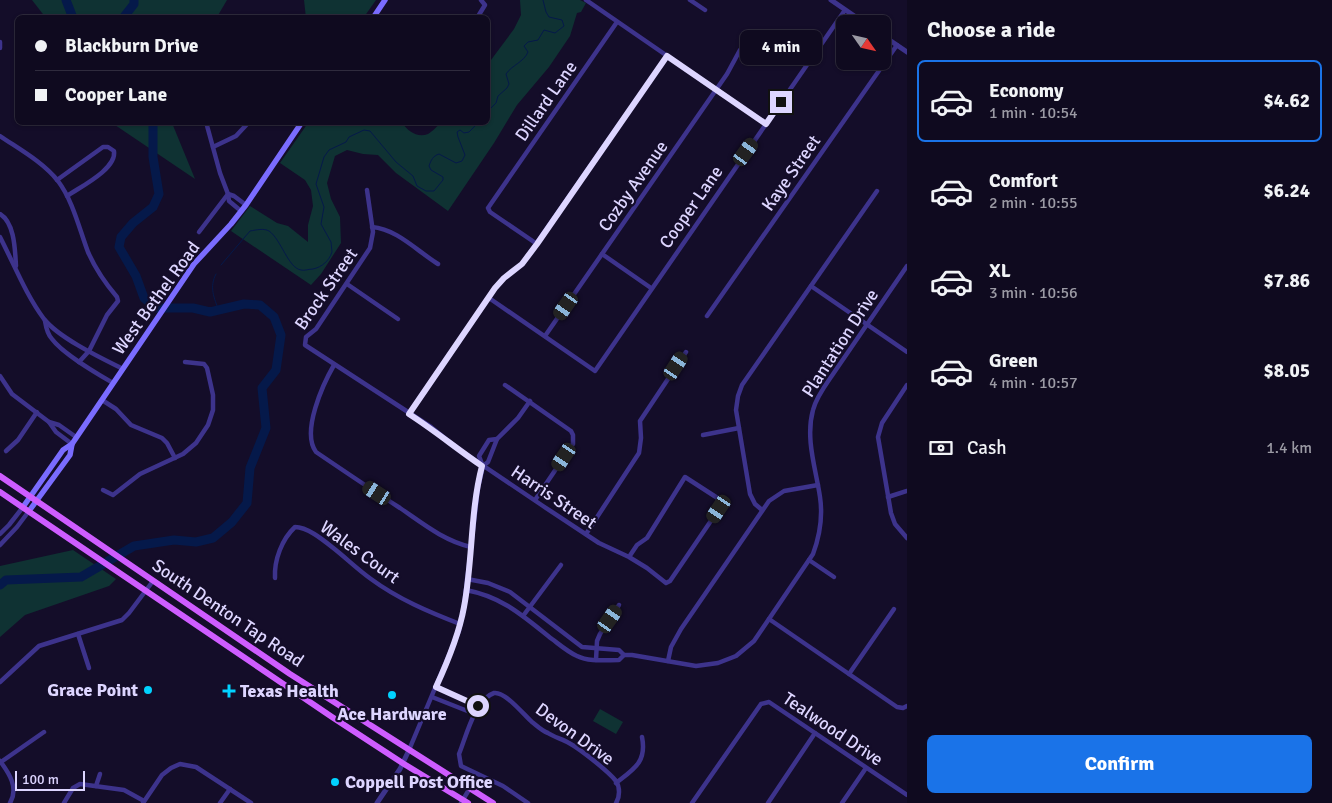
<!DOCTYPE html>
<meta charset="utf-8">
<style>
body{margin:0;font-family:Signika,sans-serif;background:#1d182c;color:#f1f3f6;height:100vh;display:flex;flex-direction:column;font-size:19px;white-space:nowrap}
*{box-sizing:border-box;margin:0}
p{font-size:16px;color:#9b9aa4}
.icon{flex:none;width:28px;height:28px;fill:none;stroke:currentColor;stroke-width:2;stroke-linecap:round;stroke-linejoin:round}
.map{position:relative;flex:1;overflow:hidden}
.drawer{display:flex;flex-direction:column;background:#0f0a1f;width:425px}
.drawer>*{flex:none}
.hud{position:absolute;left:15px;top:15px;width:475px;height:110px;border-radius:8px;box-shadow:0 1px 4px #0004,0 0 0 1px #2f2b3d;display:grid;align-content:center;height:110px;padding:0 20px;background:#0f0a1f}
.needle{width:32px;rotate:124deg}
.fabs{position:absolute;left:836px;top:15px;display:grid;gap:10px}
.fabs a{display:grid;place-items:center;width:55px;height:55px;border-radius:8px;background:#0f0a1f;box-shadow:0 1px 4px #0004,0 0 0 1px #2f2b3d;font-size:25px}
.scale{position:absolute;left:15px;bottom:12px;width:70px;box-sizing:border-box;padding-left:5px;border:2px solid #ddd5ff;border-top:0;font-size:14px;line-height:18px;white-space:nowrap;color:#ddd5ff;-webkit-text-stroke:4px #140d29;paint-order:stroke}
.end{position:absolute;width:22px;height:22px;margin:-11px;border:6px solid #ddd5ff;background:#111;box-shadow:0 0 0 2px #111}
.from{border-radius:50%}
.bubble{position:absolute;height:35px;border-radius:8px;background:#0f0a1f;box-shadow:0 1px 4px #0004,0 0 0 1px #2f2b3d;font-size:16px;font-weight:800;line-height:35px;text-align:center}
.car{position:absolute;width:15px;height:30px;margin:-15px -8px;border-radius:6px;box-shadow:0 0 4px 1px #0007;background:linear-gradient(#222 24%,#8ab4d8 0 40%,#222 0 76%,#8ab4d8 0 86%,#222 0)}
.hud b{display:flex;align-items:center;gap:18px;height:48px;font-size:19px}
.hud b+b{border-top:1px solid #2f2b3d}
.hud i{width:12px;height:12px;background:#f1f3f6}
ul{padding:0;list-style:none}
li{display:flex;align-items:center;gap:15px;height:82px;margin:0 10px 8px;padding:0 10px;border:2px solid transparent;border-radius:8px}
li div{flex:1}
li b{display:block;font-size:19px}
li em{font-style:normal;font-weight:800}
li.on{border-color:#1a73e8}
li>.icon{width:45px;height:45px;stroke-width:1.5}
h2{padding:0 20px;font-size:22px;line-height:60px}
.pay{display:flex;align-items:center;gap:12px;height:55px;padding:0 20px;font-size:19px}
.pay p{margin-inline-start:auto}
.action{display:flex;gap:10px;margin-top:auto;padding:10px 20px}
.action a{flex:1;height:58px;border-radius:8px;background:#1a73e8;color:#fff;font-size:20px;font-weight:800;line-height:58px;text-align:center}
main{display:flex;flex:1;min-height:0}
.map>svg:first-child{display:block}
</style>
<main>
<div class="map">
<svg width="907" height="803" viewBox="0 0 907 803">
<rect width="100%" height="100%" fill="#140d29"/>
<!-- green -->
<g fill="#0f3233">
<polygon points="32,0 227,0 217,17 46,18"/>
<polygon points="304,0 376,0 364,17 306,18"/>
<path d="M520,0h60l6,3 -5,9 -4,1 -7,23 -21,31 -32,38 -23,38 -46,68 -52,-38 -18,-18 -15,-1 -16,-4 -12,6 -8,27 4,16 9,18 1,26 -20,31 -10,11 -80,-54 19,-25 27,17 11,3 20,16v-17l5,-19 -2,-16 -6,-10 -25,-17 28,-40h25c6,6 10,1 17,-1 10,-2 40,0 52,1 6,8 15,15 26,11 4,-2 9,-8 13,-11l47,-1v-58l26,-35 7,-14z"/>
<polygon points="112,123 172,123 195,179"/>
<polygon points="73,550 116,579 109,586 25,615 0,637 0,566"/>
<polygon points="600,709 623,722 616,734 593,721"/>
</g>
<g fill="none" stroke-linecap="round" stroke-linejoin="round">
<!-- stream -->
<g stroke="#05194a" stroke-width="1">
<path d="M488,111l8,-8 2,-7 9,-8 2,-4 -3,-10c6,-9 18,-12 22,-22l-4,-6 4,-4 10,-2 6,-10 11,3 9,-7 -2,-6 -13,-3 -3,-5 -3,-12"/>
<path d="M221,265l29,-34c6,-1 14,-3 19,0 12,8 19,37 32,39 3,1 8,-1 12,-1 9,-2 16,-8 19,-17l-1,-10 -10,-18 3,-17 -8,-23 8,-27 5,-7 17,-8 3,-5 15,-7 6,1 26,31 17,14 4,10 9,5h8l9,-11v-3l-12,-7 -2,-4c2,-6 4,-10 10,-12l17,9 6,-2 3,-6 -7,-18 -1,-5 3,-2 4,3 5,-1 10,-10"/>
<path d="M216,274c-7,13 -2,24 3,37"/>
</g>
<!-- river -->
<g stroke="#05194a" stroke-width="9">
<polyline points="66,0 73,18"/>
<polyline points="123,18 134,4 134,0"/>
<polyline points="0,585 6,580 81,577 134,546 174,540 196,542 213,538 232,522 247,503 250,468 266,428 262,388 276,370 281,335 274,317 260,305 244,304 210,312 193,308 156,308 144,298 136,276 119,247 121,237 133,223 153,207 159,194 153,157 153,122"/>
</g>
<!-- minor -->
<g stroke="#3d338c" stroke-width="4.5">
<polyline points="586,0 766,124"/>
<polyline points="690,0 705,10"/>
<polyline points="477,18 485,5 481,0"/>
<polyline points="0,42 0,48"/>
<polyline points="206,122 220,173 228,194 229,201 241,211"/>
<path d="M0,136c19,13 43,26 58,45 15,20 21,47 30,71 7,16 17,31 29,45l1,4 -11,14 -18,36 -10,11"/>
<polyline points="213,147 236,136 249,122"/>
<path d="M57,180l46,-33h5l6,4c3,18 -34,36 -47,45"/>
<polyline points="367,190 373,232 370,248 316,329 306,337 305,345 431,427 457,448 543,506 599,543 629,557 647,568 666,583 670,581 719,509 721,503 719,499 685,477 647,538 637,545 629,557"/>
<polyline points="228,194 234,196 246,205"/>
<path d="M0,214c15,9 15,37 16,52"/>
<path d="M372,227c25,2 45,24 66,37"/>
<polyline points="199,232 228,194"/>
<path d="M0,237c14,27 26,58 44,82 15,19 57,39 79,50"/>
<polyline points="537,244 490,212 488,208 617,22"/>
<polyline points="602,254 651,288"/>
<polyline points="347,284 398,319"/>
<polyline points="811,286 907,352"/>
<polyline points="489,298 595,371 845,10"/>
<polyline points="707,316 897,45"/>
<path d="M45,321c1,6 2,13 7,18 11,15 44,34 61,44"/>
<polyline points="545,336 727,74 740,50"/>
<path d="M334,365c-11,19 -33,67 -18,87 28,19 56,38 84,56 22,15 44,33 71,39"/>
<polyline points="0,376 12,394 49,422 56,432 72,444"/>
<polyline points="505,385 571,431 573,435 573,444 535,500"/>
<polyline points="907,385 882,423 878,437 891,513 895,524 907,538"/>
<polyline points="102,400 116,409 131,425 162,438 167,443 175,458"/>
<polyline points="409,414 495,288 504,278 522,264 667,56"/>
<polyline points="49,422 59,425 76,437"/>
<polyline points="703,435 739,428"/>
<polyline points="6,451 18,440 37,412"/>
<polyline points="482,464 479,456 489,440 497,439"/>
<polyline points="483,466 488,462 497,439 518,418 530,401"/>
<polyline points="103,490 113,495 140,474 183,454 196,443 208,425 213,410 213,395 207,368 204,364 185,362"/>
<polyline points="888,497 907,491"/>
<polyline points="762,510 755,504 750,494 736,410 738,396 742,385 877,191"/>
<polyline points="0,534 9,525 23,507"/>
<polyline points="586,534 639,453 641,438 640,421 686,352"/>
<polyline points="0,545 17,527 29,511"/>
<polyline points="809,560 834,577"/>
<path d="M275,578c-1,-18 7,-39 20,-51 12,0 27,12 37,20 13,10 25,22 39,32 27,20 58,33 89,45"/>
<polyline points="467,579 488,583 510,592 582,647 619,650 624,655"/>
<path d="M466,590c37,7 57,26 86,49 8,6 16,13 25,17 12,6 28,4 42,4l5,-5h8l64,11 22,-3 18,-7 18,-15 59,-87c7,-19 10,-37 7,-57 -4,-28 -15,-58 -7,-87 3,-12 11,-23 18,-33l76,-111"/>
<polyline points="523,616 561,565"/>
<polyline points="769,619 897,707 903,708 907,706"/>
<polyline points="78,634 89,668"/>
<polyline points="596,660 597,641 600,634 619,605"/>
<polyline points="668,661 671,647 681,629 769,501 784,491 818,485"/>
<polyline points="849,674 894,609"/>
<polyline points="0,682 39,646 122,620 129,613 153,581"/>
<polyline points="436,687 478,706"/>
<polyline points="432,697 475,714"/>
<polyline points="409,750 459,631 464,606 478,488 483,466"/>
<path d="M0,761c9,12 19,27 10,42"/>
<polyline points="1,762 44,732"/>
<path d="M616,783c18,-14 31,-21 26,-46"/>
<polyline points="96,786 100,774"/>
<polyline points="64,803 73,788 80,784 124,790 144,801"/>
<polyline points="143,803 162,775 171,768 180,764 196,767 251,803"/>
<polyline points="220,803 230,789"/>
<polyline points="461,803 470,788"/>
<path d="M528,803l-25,-17 -42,-20 -2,-12c7,-17 16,-55 35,-61 11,-2 30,22 38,29 5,4 10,9 16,11 6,4 14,6 21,10 11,6 39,28 47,38 4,6 4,16 0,22"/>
<polyline points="692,803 761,704 769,702 907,795"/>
<polyline points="768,803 815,733"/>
<polyline points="842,803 866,768"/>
</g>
<!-- tertiary -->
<g stroke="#3d338c" stroke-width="5">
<polyline points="831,0 866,24"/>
<polyline points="882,35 907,52"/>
<polyline points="377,803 400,769 409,750"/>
</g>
<!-- secondary -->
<g stroke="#7a6cff" stroke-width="5.5">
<polyline points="373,18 385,0"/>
<polyline points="23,507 63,450 72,444 194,264 231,224 246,205 302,122"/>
<polyline points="29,511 70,455 72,444"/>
</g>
<!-- primary -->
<g stroke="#ce5cff" stroke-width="6">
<polyline points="0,476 290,674 493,803"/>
<polyline points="0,492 332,717 404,764 468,803"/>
</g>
</g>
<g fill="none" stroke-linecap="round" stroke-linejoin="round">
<!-- route -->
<path stroke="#ddd5ff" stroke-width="6" d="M478,706l-42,-19c12,-26 23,-52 28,-80 9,-47 6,-95 18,-141 -25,-17 -48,-36 -73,-52l86,-126 9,-10 18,-14 15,-20 130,-188 99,68 15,-22"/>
</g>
<!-- markers -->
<g fill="#01d2ff" stroke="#140d29" stroke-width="2">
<circle cx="148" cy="690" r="5"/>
<path d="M226.5 683.5h5v5h5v5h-5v5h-5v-5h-5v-5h5z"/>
<circle cx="392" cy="695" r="5"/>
<circle cx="335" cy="782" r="5"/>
</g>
<g text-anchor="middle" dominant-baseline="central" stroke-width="4.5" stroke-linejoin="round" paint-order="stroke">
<!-- street labels -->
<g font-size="18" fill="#ddd5ff" stroke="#140d29">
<text transform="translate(546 101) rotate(-55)">Dillard Lane</text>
<text transform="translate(791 173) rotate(-55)">Kaye Street</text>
<text transform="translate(633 186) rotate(-55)">Cozby Avenue</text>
<text transform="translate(691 207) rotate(-55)">Cooper Lane</text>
<text transform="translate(326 289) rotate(-55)">Brock Street</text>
<text transform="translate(156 298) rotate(-54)">West Bethel Road</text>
<text transform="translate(840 343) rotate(-57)">Plantation Drive</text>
<text transform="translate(554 497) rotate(34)">Harris Street</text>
<text transform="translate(360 552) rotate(36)">Wales Court</text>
<text transform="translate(228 613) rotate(34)">South Denton Tap Road</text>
<text transform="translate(833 729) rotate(34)">Tealwood Drive</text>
<text transform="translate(575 734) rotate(36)">Devon Drive</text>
</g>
<!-- poi labels -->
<g font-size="18" font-weight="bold" fill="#ddd5ff" stroke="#140d29" text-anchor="start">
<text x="138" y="690" text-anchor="end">Grace Point</text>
<text x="240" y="691">Texas Health</text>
<text x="392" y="714" text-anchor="middle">Ace Hardware</text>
<text x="345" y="782">Coppell Post Office</text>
</g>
</g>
</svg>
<div class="fabs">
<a><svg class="needle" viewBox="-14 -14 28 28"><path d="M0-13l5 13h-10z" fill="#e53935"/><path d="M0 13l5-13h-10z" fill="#9b9aa4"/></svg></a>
</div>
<div class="scale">100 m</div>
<i class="end from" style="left:478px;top:706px"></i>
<i class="end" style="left:781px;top:102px"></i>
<div class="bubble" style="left:740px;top:30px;width:82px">4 min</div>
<i class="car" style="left:746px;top:152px;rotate:36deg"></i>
<i class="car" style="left:566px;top:306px;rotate:215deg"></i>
<i class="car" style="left:676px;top:366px;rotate:33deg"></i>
<i class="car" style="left:564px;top:457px;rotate:214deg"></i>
<i class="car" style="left:377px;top:493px;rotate:303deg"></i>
<i class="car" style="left:719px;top:509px;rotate:214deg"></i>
<i class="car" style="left:610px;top:619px;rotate:35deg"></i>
<div class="hud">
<b><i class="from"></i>Blackburn Drive</b>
<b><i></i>Cooper Lane</b>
</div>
</div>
<section class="drawer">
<h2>Choose a ride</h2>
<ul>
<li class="on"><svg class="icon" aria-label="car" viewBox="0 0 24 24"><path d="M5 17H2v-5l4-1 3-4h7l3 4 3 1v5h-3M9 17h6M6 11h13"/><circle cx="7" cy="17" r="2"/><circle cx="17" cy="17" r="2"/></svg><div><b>Economy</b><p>1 min · 10:54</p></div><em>$4.62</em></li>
<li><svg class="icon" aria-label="car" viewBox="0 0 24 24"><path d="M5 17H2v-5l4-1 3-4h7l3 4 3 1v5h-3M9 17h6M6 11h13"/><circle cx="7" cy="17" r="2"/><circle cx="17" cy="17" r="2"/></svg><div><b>Comfort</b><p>2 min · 10:55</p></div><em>$6.24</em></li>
<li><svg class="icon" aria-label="car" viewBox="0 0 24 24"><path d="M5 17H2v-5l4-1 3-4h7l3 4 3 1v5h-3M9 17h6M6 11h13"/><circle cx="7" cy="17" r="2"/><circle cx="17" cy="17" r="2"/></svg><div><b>XL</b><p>3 min · 10:56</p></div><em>$7.86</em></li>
<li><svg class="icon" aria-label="car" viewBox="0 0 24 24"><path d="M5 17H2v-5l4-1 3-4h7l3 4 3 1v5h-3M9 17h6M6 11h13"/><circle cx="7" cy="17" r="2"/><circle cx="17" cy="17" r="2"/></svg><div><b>Green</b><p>4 min · 10:57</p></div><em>$8.05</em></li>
</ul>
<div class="pay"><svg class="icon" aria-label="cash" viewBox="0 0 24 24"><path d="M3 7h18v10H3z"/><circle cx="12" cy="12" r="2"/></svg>Cash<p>1.4 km</p></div>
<div class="action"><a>Confirm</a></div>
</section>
</main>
